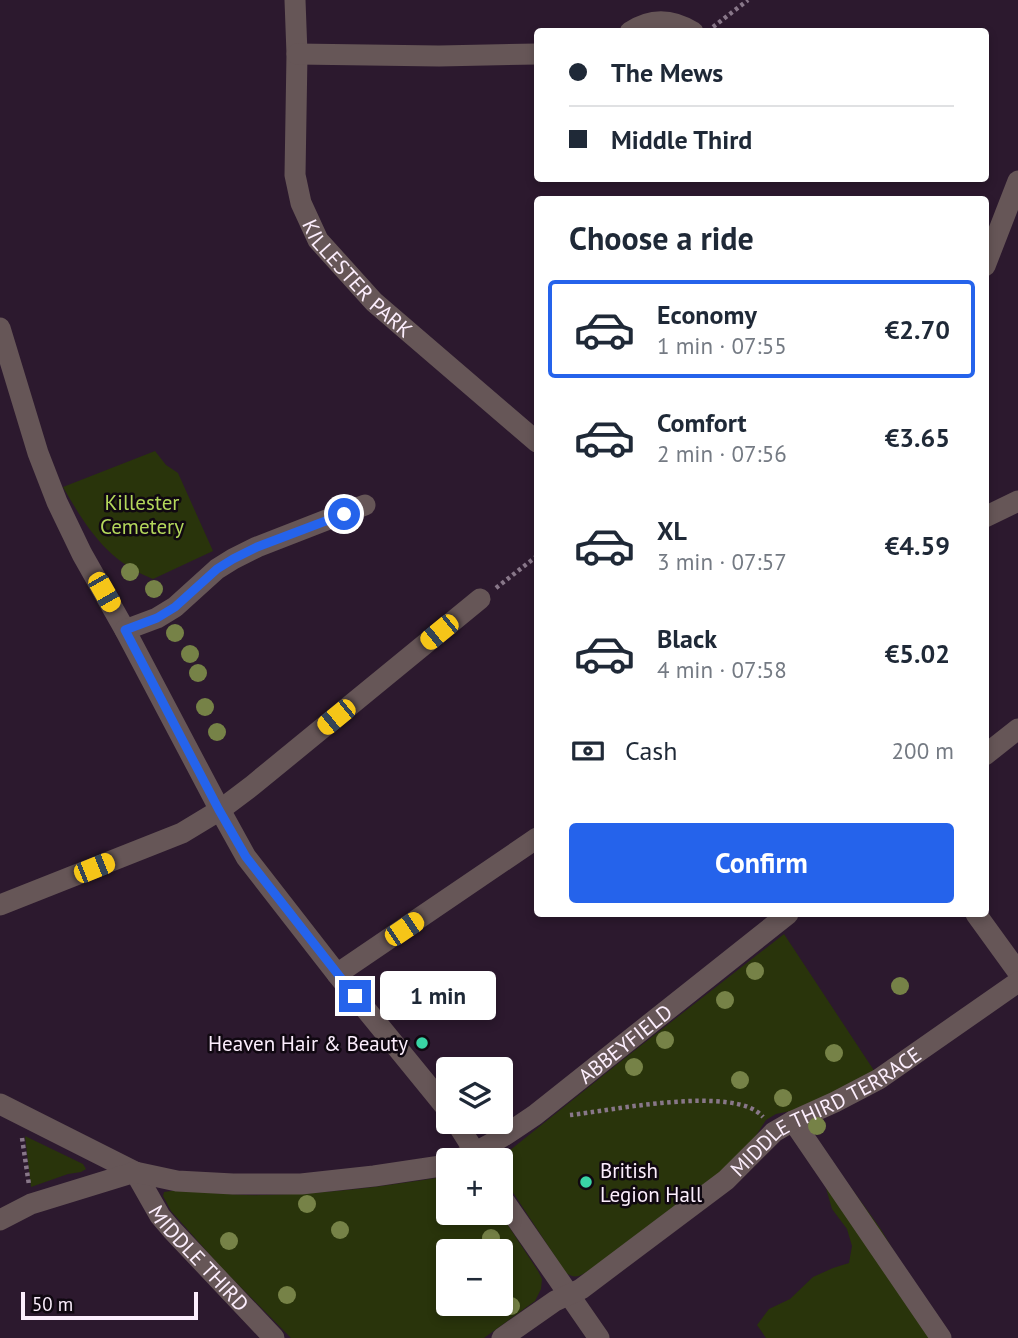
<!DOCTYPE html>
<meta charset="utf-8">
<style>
body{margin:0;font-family:"PT Sans",sans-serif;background:#f6f6f7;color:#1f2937;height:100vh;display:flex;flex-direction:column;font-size:26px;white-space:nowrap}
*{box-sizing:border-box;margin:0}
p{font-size:23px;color:#747a83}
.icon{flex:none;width:38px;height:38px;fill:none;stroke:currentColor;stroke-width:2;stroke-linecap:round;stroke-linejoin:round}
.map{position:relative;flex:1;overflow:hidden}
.sheet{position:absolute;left:534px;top:196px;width:455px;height:721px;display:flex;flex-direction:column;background:#fff;border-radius:7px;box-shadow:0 4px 10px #0003}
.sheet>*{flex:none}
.hud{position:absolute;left:534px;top:28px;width:455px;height:154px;border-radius:7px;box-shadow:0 4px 10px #0003;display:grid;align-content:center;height:154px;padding:0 35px;background:#fff}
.buttons{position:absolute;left:436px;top:1057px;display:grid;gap:14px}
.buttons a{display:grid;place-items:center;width:77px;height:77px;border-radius:7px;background:#fff;box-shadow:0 4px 10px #0003;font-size:35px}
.scale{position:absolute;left:21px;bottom:18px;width:177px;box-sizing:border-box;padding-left:7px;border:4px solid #fceefd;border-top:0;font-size:19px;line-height:24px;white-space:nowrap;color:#fceefd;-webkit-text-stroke:5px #100811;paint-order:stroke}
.end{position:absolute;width:32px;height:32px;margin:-16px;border:9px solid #2563eb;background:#fff;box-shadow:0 0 0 4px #fff}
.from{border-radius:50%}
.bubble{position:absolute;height:49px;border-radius:7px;background:#fff;box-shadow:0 4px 10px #0003;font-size:23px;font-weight:800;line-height:49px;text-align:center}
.car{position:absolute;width:21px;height:42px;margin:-21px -10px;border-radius:9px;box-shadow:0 0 5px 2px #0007;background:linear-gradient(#f5c518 24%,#345 0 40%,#f5c518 0 76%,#345 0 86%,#f5c518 0)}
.hud b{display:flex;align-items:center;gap:24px;height:66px;font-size:26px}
.hud b+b{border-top:2px solid #e0e1e3}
.hud i{width:18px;height:18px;background:#1f2937}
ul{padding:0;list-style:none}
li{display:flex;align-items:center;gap:21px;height:98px;margin:0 14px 10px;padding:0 21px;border:4px solid transparent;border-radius:7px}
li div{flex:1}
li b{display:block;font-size:26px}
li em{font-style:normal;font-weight:800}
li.current{border-color:#2563eb}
li>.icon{width:63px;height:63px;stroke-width:1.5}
h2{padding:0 35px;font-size:32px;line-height:84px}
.pay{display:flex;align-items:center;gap:18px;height:77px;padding:0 35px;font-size:26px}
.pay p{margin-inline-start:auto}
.primary-button{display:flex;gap:14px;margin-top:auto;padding:14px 35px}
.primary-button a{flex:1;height:80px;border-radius:7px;background:#2563eb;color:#fff;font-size:28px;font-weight:800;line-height:80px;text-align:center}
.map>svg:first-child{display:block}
</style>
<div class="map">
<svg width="1018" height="1338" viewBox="0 0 1018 1338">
<rect width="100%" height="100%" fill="#2c192e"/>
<!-- green -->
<g fill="#29340b" fill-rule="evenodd">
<path d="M155,451l11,14 12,8 35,78 -60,28c-46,-18 -67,-52 -90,-92z"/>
<path d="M784,934l91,138 -75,37 -24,5 -10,6 -11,17 -18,22 -146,110c-9,6 -15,11 -25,4l-62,-94c-4,-11 -3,-18 5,-28l116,-93z"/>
<polygon points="25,1136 83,1164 86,1169 81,1172 68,1174 31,1187"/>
<path d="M448,1176v37h52l38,58 4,8 -1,10 -6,12 -51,37h-193l-71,-72 -49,-55 -8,-15 1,-4 14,-2c29,2 58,6 87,5 62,-1 122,-9 183,-19zM448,1251h52v53h-52z"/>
<polygon points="849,1185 880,1228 927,1306 950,1338 766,1338 757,1325 769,1309 790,1299 813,1277 833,1268 849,1263 852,1246 847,1229 832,1209 826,1188"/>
</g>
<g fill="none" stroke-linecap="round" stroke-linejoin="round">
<!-- path -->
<g stroke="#887789" stroke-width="4.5" stroke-dasharray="3.5 3.5" stroke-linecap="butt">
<polyline points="713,27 748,0"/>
<polyline points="496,588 537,556"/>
<path d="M570,1115c39,-4 166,-31 193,2"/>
<polyline points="22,1138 29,1185"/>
</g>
<!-- minor -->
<g stroke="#665657" stroke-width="21">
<path id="s1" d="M295,0l2,54 -2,121 6,28 17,37 56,62 163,140"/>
<path d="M630,32c21,-14 42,-13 63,0"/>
<polyline points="297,54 439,56 537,54"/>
<polyline points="985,266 1018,181"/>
<polyline points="0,328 38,453 57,502 82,554 125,630 220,810 246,857 337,974 448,1110"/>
<polyline points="985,517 1018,501"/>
<polyline points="125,630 157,618 175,607 217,569 233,559 257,547 365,505"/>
<polyline points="985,755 1018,729"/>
<polyline points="0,905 182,833 220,810 253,785 480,599"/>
<polyline points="976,914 1018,972"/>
<polyline points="337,974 537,838"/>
<path id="s2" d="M0,1104l135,68 25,44 12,14 102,108"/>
<polyline points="793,1121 941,1338"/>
<polyline points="456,1122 480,1160"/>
<path id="s3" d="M456,1160c32,-12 51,-26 79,-45l253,-201"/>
<polyline points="500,1195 599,1338"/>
<polyline points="0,1220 31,1204 135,1172 177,1181 233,1184 301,1184 374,1176 441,1166 448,1163"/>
<path id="s4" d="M502,1338l53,-37 26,-12 145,-109 48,-48 19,-11 42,-19 44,-23 139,-97"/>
</g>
</g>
<!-- trees -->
<g fill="#768247">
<circle cx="130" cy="572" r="9"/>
<circle cx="154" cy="589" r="9"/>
<circle cx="175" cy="633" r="9"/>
<circle cx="190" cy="654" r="9"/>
<circle cx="198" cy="673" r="9"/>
<circle cx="205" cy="707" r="9"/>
<circle cx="217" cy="732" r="9"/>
<circle cx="755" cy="971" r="9"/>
<circle cx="900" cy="986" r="9"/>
<circle cx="725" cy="1000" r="9"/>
<circle cx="665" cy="1040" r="9"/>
<circle cx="834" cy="1053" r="9"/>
<circle cx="634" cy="1067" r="9"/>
<circle cx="740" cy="1080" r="9"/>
<circle cx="783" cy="1098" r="9"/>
<circle cx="817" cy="1126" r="9"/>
<circle cx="307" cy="1204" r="9"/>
<circle cx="340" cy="1230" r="9"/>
<circle cx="491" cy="1238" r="9"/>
<circle cx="229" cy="1241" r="9"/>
<circle cx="287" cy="1295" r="9"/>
<circle cx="511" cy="1306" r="9"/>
</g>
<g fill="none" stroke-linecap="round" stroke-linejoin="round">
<!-- route -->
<polyline stroke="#2563eb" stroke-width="9" points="344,514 257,547 233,559 217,569 175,607 157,618 125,630 219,810 246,857 355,996"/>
</g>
<!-- markers -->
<g fill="#39d4a5" stroke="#100811" stroke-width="2.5">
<circle cx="422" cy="1043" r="7"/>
<circle cx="586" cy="1182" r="7"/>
</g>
<g text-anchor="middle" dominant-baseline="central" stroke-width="5" stroke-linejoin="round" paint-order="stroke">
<!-- street labels -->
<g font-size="21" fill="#fceefd" stroke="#100811">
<text stroke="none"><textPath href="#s1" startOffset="299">KILLESTER PARK</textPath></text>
<text stroke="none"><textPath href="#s3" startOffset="206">ABBEYFIELD</textPath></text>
<text stroke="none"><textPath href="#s4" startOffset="397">MIDDLE THIRD TERRACE</textPath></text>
<text stroke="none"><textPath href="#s2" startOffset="259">MIDDLE THIRD</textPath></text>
</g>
<!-- park labels -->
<g font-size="21" fill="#b3d75b" stroke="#100811">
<text x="142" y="502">Killester<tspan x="142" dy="24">Cemetery</tspan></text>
</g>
<!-- poi labels -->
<g font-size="21" fill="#fceefd" stroke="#100811" text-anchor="end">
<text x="408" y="1043">Heaven Hair &amp; Beauty</text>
<text x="600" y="1170" text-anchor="start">British<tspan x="600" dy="24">Legion Hall</tspan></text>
</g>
</g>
</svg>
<div class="buttons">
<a><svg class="icon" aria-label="layers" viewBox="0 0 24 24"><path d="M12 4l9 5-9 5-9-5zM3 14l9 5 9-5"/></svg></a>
<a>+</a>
<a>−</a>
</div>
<div class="scale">50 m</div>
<i class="end from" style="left:344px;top:514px"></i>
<i class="end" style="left:355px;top:996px"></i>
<div class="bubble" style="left:380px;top:971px;width:116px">1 min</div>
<i class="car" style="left:104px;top:592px;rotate:150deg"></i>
<i class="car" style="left:439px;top:632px;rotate:231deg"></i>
<i class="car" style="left:336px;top:717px;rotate:231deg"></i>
<i class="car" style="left:94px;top:868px;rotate:68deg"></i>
<i class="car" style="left:404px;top:929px;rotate:56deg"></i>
<div class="hud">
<b><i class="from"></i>The Mews</b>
<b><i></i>Middle Third</b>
</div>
<section class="sheet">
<h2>Choose a ride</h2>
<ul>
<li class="current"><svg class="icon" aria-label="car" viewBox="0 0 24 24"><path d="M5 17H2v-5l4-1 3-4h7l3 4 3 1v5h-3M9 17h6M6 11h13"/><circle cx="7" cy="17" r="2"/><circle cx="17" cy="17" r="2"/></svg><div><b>Economy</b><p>1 min · 07:55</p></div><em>€2.70</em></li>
<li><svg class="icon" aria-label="car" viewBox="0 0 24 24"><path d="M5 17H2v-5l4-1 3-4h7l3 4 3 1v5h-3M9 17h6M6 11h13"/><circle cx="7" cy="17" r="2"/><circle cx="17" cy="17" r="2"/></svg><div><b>Comfort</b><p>2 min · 07:56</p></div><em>€3.65</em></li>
<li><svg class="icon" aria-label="car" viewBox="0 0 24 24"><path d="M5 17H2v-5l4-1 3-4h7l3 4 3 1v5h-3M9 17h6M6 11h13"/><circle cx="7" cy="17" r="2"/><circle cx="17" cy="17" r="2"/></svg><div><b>XL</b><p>3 min · 07:57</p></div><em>€4.59</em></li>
<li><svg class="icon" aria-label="car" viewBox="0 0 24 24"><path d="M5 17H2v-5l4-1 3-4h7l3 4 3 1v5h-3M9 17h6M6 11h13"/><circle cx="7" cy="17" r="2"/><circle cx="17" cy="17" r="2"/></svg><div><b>Black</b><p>4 min · 07:58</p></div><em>€5.02</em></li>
</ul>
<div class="pay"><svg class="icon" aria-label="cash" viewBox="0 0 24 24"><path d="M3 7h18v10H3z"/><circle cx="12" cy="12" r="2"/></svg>Cash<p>200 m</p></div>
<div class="primary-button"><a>Confirm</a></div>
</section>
</div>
